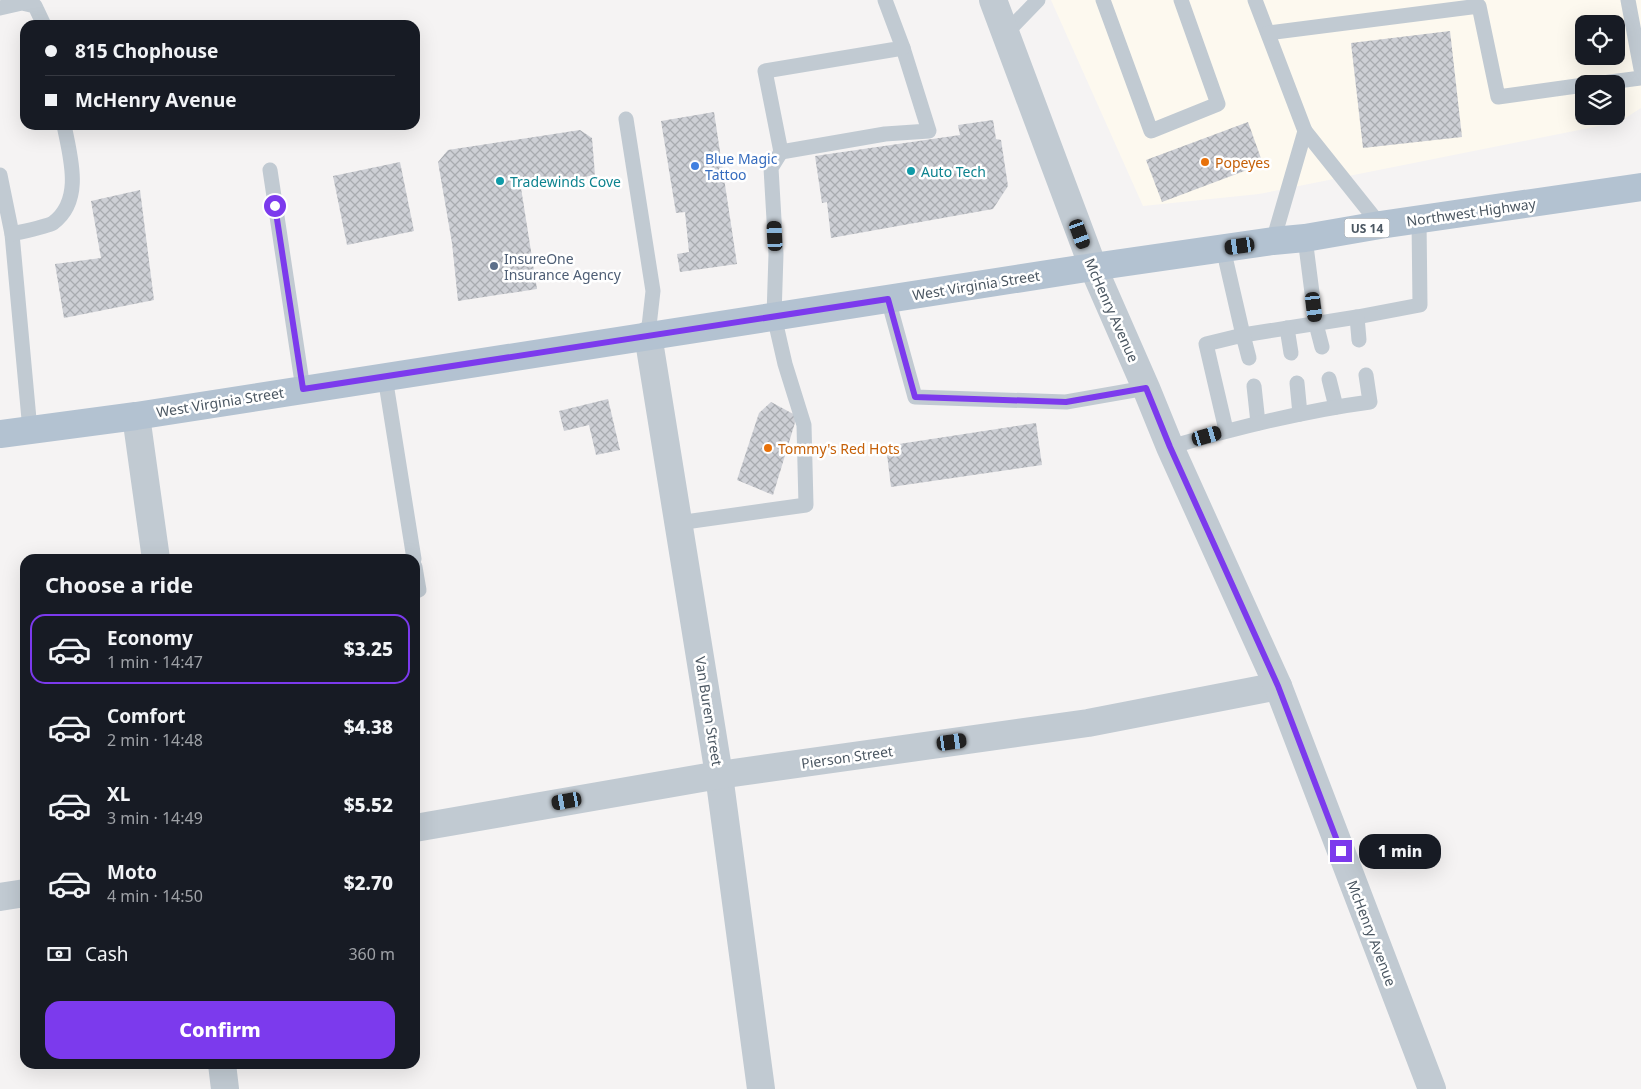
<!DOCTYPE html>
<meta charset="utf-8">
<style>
body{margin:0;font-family:"Noto Sans",sans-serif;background:#242831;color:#f1f3f6;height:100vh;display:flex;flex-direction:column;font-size:19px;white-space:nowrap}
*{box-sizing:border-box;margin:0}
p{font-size:16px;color:#9ea1a6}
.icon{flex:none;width:28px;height:28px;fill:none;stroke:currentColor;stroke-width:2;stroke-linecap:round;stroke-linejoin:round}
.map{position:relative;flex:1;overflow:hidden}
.side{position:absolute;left:20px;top:554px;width:400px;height:515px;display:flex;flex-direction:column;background:#171b24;border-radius:15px;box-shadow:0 5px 20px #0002}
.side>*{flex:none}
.hud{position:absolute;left:20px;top:20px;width:400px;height:110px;border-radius:15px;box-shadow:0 5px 20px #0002;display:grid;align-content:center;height:110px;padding:0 25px;background:#171b24}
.fabs{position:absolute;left:1575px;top:15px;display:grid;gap:10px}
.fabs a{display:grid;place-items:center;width:50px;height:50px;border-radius:10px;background:#171b24;box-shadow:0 5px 20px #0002;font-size:25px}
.end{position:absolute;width:22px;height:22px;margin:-11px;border:6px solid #7c3aed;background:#fff;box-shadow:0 0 0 2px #fff}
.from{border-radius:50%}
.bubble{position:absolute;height:35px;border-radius:15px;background:#171b24;box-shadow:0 5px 20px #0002;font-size:16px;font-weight:800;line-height:35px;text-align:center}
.car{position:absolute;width:15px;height:30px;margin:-15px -8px;border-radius:6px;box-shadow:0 0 4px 1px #0007;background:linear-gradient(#222 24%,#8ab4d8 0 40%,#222 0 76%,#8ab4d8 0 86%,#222 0)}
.hud b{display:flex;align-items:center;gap:18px;height:48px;font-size:19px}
.hud b+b{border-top:1px solid #363941}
.hud i{width:12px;height:12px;background:#f1f3f6}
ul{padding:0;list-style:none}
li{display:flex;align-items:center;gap:15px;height:70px;margin:0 10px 8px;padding:0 15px;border:2px solid transparent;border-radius:15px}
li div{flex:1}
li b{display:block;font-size:19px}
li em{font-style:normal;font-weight:800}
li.selected{border-color:#7c3aed}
li>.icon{width:45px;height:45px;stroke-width:1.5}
h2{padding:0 25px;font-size:22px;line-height:60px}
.pay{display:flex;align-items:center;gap:12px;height:55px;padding:0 25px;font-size:19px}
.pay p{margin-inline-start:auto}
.primary-button{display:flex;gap:10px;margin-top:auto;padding:10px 25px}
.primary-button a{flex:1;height:58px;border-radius:15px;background:#7c3aed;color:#fff;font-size:20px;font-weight:800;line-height:58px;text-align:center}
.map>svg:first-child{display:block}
</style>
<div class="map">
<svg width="1641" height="1089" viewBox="0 0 1641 1089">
<defs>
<pattern id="building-cross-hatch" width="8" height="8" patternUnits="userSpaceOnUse" patternTransform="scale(1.25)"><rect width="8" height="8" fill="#cdcfd5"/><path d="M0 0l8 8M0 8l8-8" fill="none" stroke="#a8abb0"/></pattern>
</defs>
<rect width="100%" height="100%" fill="#f5f3f3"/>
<!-- commercial -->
<path fill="#fdf9ef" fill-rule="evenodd" d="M1051,0h590v108l-22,14 -360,72 -116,12zM1584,24h32v32h-32zM1584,84h32v32h-32z"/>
<!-- building -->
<g fill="url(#building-cross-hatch)">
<polygon points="1450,31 1462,137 1363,148 1351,43"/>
<polygon points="714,112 737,264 680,272 677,254 689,252 685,212 676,213 661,121"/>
<polygon points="993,120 996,139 1001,140 1008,186 993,209 831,238 827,202 822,203 815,156 960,135 958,125"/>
<polygon points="1248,122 1263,164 1162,202 1146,160"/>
<polygon points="580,130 592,138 595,175 521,188 537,289 458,301 452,243 438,162 448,150"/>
<polygon points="400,162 414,231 347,245 333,176"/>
<polygon points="140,190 154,300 64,318 55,264 101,258 91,201"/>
<polygon points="608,399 620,450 596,455 589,425 564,431 559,411"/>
<polygon points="771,402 797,416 773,495 737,480 759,413"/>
<polygon points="1036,423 1042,465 891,487 886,446"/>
</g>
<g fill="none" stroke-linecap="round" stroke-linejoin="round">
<!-- service -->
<g stroke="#c1cad2" stroke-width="15">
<polyline points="1103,0 1151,131 1218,104 1181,0"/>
<polyline points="1255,0 1305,131"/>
<polyline points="1628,0 1641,69"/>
<polyline points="0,8 22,3 35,6 44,25"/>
<polyline points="1268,33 1479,6 1498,97 1584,85"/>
<polyline points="1005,34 1038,0"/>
<polyline points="1595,84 1641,78"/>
<polyline points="626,119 653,291 648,335"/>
<polyline points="781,152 885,134 929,131 903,48"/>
<polyline points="270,170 303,389"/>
<polyline points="0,175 12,234 30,430"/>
<path d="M12,234c8,-2 34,-7 41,-11 31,-23 17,-67 11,-98"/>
<polyline points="1305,238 1316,324 1322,347"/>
<polyline points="1273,241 1305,131 1380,225"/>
<polyline points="1223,248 1243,335 1357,317 1420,305 1419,220"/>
<polyline points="888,299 915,397 1066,402 1146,388"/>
<polyline points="1357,317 1359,340"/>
<polyline points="1287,328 1291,353"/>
<polyline points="385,377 414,559"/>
<polyline points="1329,379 1336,407"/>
<polyline points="1297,383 1300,414"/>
<polyline points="1254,386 1258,423"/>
<polyline points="1226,430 1206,344 1243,335 1249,358"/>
<path d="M1170,447c65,-19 132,-36 200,-45l-4,-27"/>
<polyline points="678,523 806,505 804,425 785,364 774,316 776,254 771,168 781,152 765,71 903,48 885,0"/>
<polyline points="415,567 419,590"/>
</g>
<!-- minor -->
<g stroke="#c1cad2" stroke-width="28">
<polyline points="648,335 719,775 761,1089"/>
<polyline points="136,416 156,559"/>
<polyline points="415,828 719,775 1088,723 1278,686"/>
<polyline points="0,897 25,893"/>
<polyline points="222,1064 225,1089"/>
</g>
<!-- tertiary -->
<polyline stroke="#c1cad2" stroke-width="28" points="993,0 1093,267 1146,388 1170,447 1278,686 1432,1089"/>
<!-- primary -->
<polyline stroke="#b3c2d1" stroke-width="28" points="0,434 136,416 1093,267 1273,241 1305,238 1380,225 1641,187"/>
</g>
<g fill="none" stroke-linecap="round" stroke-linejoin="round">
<!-- route -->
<polyline stroke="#7c3aed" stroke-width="6" points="275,206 303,389 888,299 915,397 1066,402 1146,388 1170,447 1278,686 1341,851"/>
</g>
<!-- markers -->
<g fill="#e8710a" stroke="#fff" stroke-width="2">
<circle cx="1205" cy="162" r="5"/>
<circle cx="768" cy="448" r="5"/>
</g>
<circle fill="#3f7fe0" stroke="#fff" stroke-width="2" cx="695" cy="166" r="5"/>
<g fill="#0f9aa8" stroke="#fff" stroke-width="2">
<circle cx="911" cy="171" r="5"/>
<circle cx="500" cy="181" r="5"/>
</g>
<circle fill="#5c6f8a" stroke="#fff" stroke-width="2" cx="494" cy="266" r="5"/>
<g text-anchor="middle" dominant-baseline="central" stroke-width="5" stroke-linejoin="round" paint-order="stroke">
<!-- shield labels -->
<rect fill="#fff" stroke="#808990" stroke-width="1" x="1344.5" y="218.5" width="45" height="19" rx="4"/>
<g font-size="12" font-weight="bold" fill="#4a5661">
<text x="1367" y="228">US 14</text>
</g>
<!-- shop labels -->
<g font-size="14" fill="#366cbe" stroke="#fff" text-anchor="start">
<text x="705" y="158">Blue Magic<tspan x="705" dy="16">Tattoo</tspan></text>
</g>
<!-- food labels -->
<g font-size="14" fill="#c56008" stroke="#fff" text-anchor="start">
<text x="1215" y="162">Popeyes</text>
<text x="778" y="448">Tommy's Red Hots</text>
</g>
<!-- culture labels -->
<g font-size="14" fill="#0d838f" stroke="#fff" text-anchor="start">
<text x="921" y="171">Auto Tech</text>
<text x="510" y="181">Tradewinds Cove</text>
</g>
<!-- street labels -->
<g font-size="14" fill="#4a5661" stroke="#fff">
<text transform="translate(1471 212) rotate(-8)">Northwest Highway</text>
<text transform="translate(976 285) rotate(-9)">West Virginia Street</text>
<text transform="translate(1112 310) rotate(66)">McHenry Avenue</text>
<text transform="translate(220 402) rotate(-9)">West Virginia Street</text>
<text transform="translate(709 711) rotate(81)">Van Buren Street</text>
<text transform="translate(847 757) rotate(-8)">Pierson Street</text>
<text transform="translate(1372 933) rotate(69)">McHenry Avenue</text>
</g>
<!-- service labels -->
<g font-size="14" fill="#4e5e75" stroke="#fff" text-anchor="start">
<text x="504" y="258">InsureOne<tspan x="504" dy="16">Insurance Agency</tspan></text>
</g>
</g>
</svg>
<div class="fabs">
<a><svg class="icon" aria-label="locate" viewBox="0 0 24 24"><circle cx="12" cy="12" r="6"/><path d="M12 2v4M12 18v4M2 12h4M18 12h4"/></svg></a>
<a><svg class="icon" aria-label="layers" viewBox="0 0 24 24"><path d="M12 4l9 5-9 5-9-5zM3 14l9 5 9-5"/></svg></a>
</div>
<i class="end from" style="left:275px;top:206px"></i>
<i class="end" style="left:1341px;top:851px"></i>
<div class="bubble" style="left:1359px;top:834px;width:82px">1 min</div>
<i class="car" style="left:1080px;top:234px;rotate:160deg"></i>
<i class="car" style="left:775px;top:236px;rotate:357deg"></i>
<i class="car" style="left:1240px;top:246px;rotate:262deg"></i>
<i class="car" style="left:1314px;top:307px;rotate:173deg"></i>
<i class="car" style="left:1207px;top:436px;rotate:74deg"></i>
<i class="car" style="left:952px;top:742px;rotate:82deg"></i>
<i class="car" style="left:567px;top:801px;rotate:260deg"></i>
<div class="hud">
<b><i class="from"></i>815 Chophouse</b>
<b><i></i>McHenry Avenue</b>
</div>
<section class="side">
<h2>Choose a ride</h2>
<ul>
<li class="selected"><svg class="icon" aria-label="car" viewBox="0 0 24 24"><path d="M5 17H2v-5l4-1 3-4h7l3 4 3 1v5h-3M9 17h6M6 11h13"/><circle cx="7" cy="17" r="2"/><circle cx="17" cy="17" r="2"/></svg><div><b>Economy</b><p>1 min · 14:47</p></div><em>$3.25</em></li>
<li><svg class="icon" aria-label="car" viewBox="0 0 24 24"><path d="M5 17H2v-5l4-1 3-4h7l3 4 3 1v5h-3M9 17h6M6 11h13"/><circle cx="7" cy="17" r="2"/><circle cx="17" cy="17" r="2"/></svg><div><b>Comfort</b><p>2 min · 14:48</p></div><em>$4.38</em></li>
<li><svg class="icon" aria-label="car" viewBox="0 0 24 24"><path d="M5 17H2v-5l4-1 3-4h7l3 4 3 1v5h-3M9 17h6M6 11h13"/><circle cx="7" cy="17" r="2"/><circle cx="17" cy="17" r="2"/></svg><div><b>XL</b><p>3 min · 14:49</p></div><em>$5.52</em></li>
<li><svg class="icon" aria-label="car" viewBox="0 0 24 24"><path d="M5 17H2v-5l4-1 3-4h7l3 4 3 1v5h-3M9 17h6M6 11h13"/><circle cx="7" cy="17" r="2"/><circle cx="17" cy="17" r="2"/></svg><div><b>Moto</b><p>4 min · 14:50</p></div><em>$2.70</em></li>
</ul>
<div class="pay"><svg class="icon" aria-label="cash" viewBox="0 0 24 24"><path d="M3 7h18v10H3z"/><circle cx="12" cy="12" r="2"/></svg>Cash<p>360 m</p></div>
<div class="primary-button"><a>Confirm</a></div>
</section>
</div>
